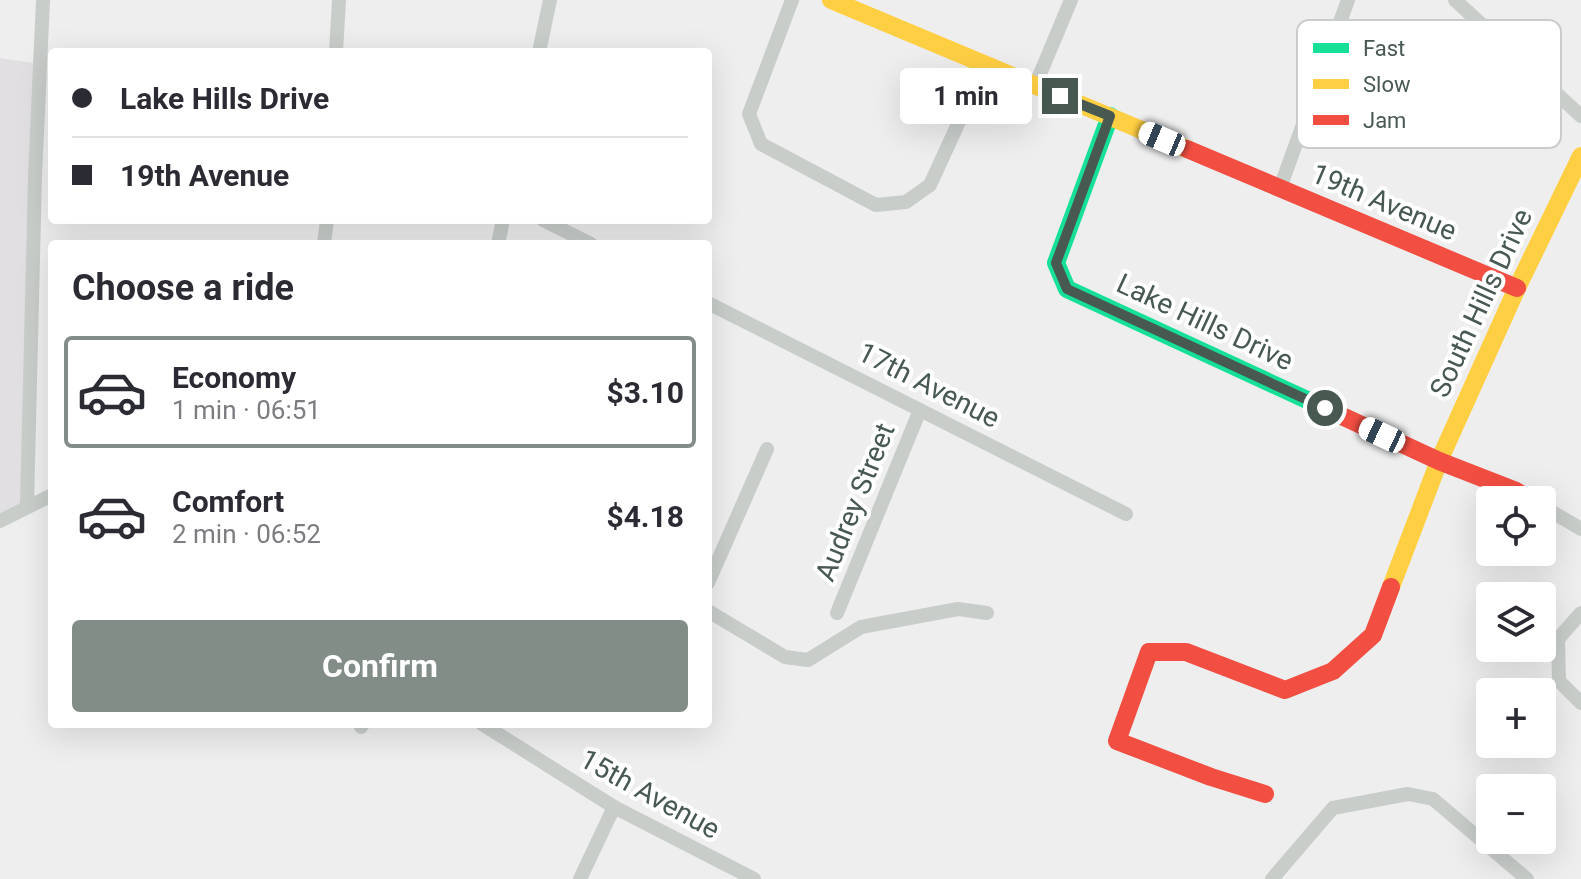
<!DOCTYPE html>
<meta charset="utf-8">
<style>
body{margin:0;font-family:Roboto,sans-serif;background:#f7f7f7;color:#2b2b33;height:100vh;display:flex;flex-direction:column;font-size:30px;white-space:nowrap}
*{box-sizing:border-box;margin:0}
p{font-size:26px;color:#7c7c81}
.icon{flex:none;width:44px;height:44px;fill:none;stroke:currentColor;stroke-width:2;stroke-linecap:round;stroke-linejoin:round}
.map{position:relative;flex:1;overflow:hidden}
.panel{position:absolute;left:48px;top:240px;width:664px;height:488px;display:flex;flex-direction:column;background:#fff;border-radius:8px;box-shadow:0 8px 32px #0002}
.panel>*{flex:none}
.banner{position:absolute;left:48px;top:48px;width:664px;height:176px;border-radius:8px;box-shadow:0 8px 32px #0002;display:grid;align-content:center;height:176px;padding:0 24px;background:#fff}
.buttons{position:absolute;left:1476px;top:486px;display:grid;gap:16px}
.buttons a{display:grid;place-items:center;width:80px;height:80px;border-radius:8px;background:#fff;box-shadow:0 8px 32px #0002;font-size:40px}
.end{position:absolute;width:36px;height:36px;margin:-18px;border:10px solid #475951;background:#fff;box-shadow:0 0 0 4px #fff}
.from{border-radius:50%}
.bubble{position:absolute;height:56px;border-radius:8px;background:#fff;box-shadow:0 8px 32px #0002;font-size:26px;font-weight:700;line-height:56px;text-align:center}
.car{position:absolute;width:24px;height:48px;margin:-24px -12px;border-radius:10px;box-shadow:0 0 6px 2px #0007;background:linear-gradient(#fff 24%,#345 0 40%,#fff 0 76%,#345 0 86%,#fff 0)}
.banner b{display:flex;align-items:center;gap:28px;height:76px;font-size:30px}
.banner b+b{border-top:2px solid #e1e1e2}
.banner i{width:20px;height:20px;background:#2b2b33}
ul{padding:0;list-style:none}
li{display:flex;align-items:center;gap:24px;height:112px;margin:0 16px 12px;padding:0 8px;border:4px solid transparent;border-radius:8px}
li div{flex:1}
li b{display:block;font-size:30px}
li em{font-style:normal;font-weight:700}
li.current{border-color:#828d88}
li>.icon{width:72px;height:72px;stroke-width:1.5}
h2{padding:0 24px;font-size:36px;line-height:96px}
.cta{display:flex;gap:16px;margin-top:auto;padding:16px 24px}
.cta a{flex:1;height:92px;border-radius:8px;background:#828d88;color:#fff;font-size:32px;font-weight:700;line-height:92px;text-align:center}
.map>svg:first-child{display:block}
</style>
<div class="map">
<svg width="1581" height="879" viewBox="0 0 1581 879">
<rect width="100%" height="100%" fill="#efeeef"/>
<!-- education -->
<polygon fill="#e1dfe1" points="0,58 40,64 27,505 0,521"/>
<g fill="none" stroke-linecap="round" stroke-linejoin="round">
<!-- street -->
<g stroke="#c8cdca" stroke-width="14">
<polyline points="792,0 749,114 761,144 876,205 906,202 930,185 985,65"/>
<polyline points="1455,0 1581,116"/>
<polyline points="336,52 339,0"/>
<polyline points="539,52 550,0"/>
<polyline points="1035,86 1071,0"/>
<polyline points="1280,188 1348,0"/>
<polyline points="543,220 591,244"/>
<polyline points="324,244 327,220"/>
<polyline points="498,244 503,220"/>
<polyline points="708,303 1126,514"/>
<polyline points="27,505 35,177 43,0"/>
<polyline points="1542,506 1581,529"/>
<polyline points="0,521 52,495"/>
<polyline points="708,583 767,449"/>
<polyline points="708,611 785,657 808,660 861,627 958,609 987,613"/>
<polyline points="837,613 920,410"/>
<polyline points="1581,613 1558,639 1559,681 1581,703"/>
<polyline points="482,724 614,807 754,879"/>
<polyline points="361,727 363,724"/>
<polyline points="580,879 614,807"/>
<polyline points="1272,879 1333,808 1408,794 1433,799 1527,879"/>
</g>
<!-- fast -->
<polyline stroke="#16e098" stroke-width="18" points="1110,116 1056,263 1067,289 1344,417"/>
<!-- slow -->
<g stroke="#ffcf43" stroke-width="18">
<polyline points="831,0 1187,149"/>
<polyline points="1391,587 1439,461 1517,288 1581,156"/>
</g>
<!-- jam -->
<g stroke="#f24e42" stroke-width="18">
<polyline points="1187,149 1517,288"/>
<polyline points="1344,417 1439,461 1516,491 1531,500"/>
<polyline points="1265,794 1211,777 1117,741 1149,652 1186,652 1285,690 1333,671 1373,635 1391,587"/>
</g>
</g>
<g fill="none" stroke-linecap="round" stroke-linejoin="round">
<!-- route -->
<polyline stroke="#475951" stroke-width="10" points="1060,96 1110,116 1056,263 1067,289 1325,408"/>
</g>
<g text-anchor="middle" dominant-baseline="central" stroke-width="8" stroke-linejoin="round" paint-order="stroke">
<!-- street labels -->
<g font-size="28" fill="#475951" stroke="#fff">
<text transform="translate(1384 202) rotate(23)">19th Avenue</text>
<text transform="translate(1481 303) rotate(-65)">South Hills Drive</text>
<text transform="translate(1205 322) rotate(25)">Lake Hills Drive</text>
<text transform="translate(929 385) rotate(27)">17th Avenue</text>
<text transform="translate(855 502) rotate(-68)">Audrey Street</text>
<text transform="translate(650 794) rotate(29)">15th Avenue</text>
</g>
</g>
<!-- legend -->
<rect x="1297" y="20" width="264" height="128" rx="12" fill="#fff" stroke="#c8cdcb" stroke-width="2"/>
<rect x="1313" y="43" width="36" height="10" fill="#16e098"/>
<rect x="1313" y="79" width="36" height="10" fill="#ffcf43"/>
<rect x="1313" y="115" width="36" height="10" fill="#f24e42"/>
<g font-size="22" fill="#475951">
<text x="1363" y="56">Fast</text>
<text x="1363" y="92">Slow</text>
<text x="1363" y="128">Jam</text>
</g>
</svg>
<div class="buttons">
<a><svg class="icon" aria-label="locate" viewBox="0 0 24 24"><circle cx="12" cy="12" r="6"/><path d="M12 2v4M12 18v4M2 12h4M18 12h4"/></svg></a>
<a><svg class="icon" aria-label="layers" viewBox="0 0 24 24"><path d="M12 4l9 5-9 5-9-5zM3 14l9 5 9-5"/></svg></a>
<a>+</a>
<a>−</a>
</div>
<i class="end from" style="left:1325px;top:408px"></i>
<i class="end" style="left:1060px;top:96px"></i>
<div class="bubble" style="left:900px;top:68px;width:132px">1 min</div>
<i class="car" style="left:1162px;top:139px;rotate:293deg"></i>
<i class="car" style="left:1382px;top:435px;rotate:295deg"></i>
<div class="banner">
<b><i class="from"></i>Lake Hills Drive</b>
<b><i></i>19th Avenue</b>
</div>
<section class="panel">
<h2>Choose a ride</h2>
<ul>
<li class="current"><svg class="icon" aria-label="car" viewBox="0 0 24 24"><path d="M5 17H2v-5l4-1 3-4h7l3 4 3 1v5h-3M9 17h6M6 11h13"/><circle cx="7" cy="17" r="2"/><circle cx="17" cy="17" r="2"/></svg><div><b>Economy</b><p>1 min · 06:51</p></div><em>$3.10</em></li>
<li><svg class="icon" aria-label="car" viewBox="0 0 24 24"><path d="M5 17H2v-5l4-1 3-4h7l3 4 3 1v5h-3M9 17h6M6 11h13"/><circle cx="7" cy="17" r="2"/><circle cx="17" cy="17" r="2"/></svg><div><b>Comfort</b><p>2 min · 06:52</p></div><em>$4.18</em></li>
</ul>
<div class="cta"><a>Confirm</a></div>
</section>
</div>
